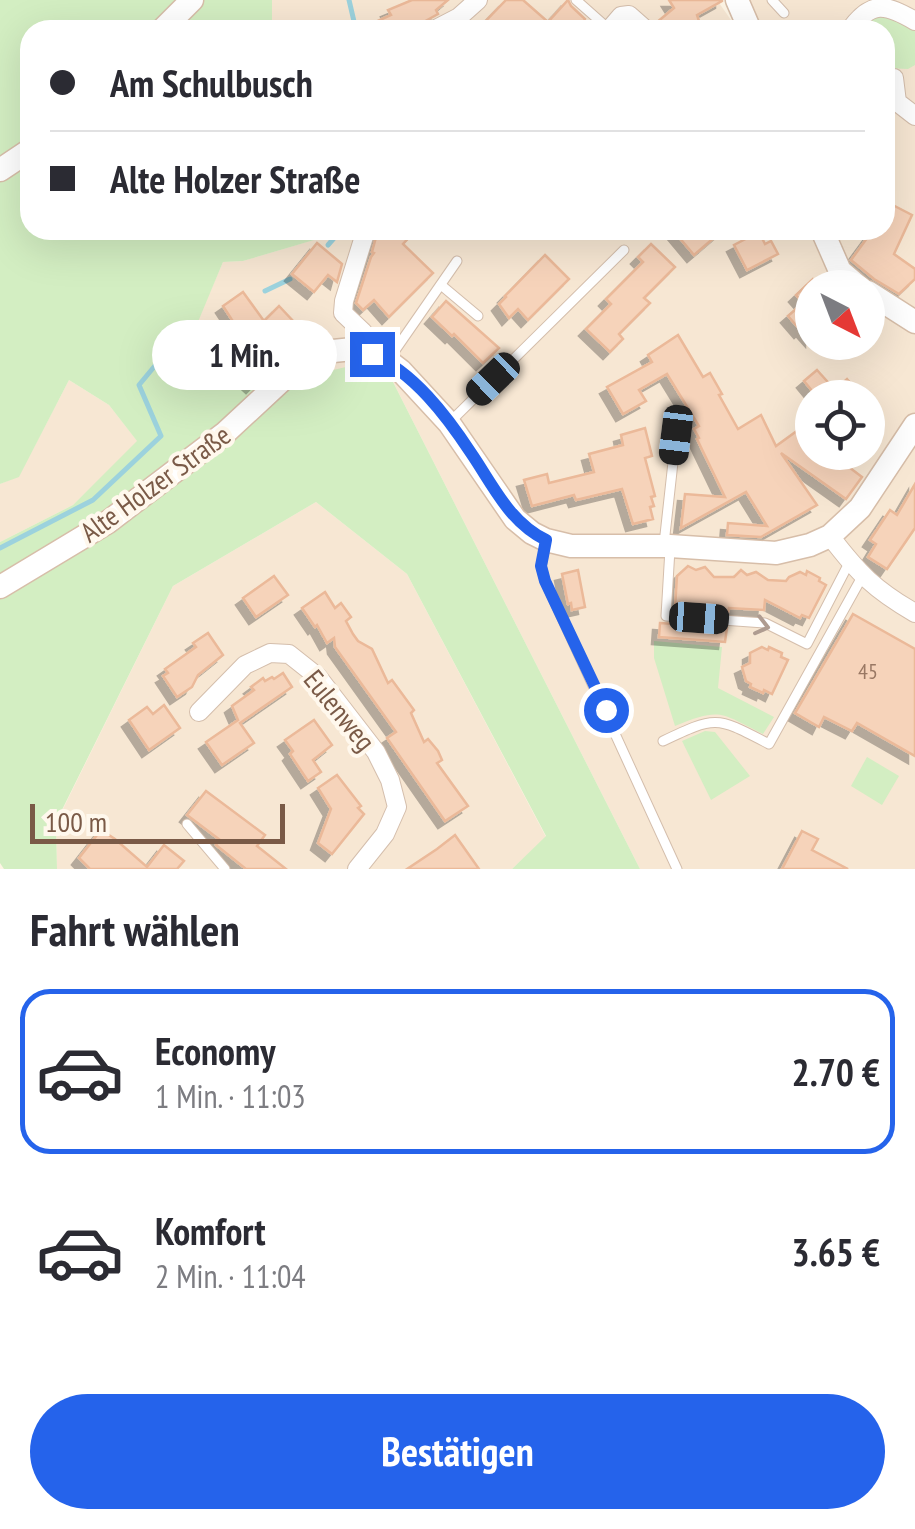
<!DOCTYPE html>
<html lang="de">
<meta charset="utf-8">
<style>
body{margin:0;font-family:"PT Sans Narrow",sans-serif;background:#f2f2f3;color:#2b2b33;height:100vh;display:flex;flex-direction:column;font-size:38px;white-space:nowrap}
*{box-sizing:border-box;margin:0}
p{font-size:32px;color:#7c7c81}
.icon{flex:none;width:55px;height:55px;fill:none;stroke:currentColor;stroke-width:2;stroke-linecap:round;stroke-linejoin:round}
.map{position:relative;height:869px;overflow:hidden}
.drawer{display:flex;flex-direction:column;background:#fff;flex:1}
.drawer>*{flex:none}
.banner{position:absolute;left:20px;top:20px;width:875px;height:220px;border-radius:30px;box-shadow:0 10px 40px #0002;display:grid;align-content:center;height:220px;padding:0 30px;background:#fff}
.needle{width:65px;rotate:138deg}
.controls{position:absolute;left:795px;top:270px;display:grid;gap:20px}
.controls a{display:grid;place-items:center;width:90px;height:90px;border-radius:50%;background:#fff;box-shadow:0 10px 40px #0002;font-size:50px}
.scale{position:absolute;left:30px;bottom:25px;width:255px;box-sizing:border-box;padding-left:10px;border:5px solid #7a5a47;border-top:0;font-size:28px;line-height:35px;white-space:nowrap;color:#7a5a47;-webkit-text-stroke:8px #fff8ed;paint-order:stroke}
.end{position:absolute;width:45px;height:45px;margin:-22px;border:12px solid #2563eb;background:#fff;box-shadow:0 0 0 5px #fff}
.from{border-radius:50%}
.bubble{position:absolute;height:70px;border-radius:35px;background:#fff;box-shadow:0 10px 40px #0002;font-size:32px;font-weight:700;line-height:70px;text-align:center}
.car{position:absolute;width:30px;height:60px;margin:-30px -15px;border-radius:12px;box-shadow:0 0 8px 2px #0007;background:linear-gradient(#222 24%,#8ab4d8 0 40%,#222 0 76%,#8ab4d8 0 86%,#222 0)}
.banner b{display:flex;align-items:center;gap:35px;height:95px;font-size:38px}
.banner b+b{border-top:2px solid #e1e1e2}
.banner i{width:25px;height:25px;background:#2b2b33}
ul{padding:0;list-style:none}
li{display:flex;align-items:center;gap:30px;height:165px;margin:0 20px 15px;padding:0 10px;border:5px solid transparent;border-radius:30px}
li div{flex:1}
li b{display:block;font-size:38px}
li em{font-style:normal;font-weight:700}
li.active{border-color:#2563eb}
li>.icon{width:90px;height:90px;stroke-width:1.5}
h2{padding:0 30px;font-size:45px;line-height:120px}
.primary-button{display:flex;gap:20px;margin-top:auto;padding:20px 30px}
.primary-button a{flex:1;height:115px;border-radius:60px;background:#2563eb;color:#fff;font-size:40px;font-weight:700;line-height:115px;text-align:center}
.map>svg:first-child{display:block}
</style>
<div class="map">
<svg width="915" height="869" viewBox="0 0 915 869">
<defs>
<filter id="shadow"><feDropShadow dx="-7" dy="7" stdDeviation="0" flood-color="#0004"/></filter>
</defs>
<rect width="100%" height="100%" fill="#fef5e5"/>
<!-- residential -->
<g fill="#f7e7d3" fill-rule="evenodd">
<polygon points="272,0 717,0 738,30 272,30"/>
<polygon points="748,0 915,0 915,309 855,272 845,259 834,230 885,230 885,30 761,30"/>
<path d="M333,230h478l11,31 24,26 -34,1v54h56v-40l47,31v536h-275l-247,-487 -135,6 -64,-59 29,-67 20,-1 87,-26zM812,398h56v54h-56z"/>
<polygon points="69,380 109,405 138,442 73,505 0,542 0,484 19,476"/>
<polygon points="316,502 407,574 546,837 512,869 57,869 56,823 173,586"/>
</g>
<!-- green -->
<g fill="#d3eec2">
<polygon points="0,0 272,0 272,30 30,30 30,230 333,230 331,235 243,261 223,262 195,329 258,388 350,366 393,382 640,869 512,869 546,836 407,574 316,502 173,586 56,822 57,869 4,869 0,863 0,542 73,505 137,441 109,405 69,380 19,477 0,484"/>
<polygon points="876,16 894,18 915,31 915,65 908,69 885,68 885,30 860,30 863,25"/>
<path d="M654,641l68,6 -4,41 56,29 -11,17c-43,-21 -41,-27 -88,-8l-21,-68z"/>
<polygon points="705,731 715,732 750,776 711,800 682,741"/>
<polygon points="867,757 899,776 882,805 851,786"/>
</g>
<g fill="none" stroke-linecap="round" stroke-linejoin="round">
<!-- stream -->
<g stroke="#9cd2dd" stroke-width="5">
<polyline points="349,0 356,30"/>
<polyline points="328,245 341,230"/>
<polyline points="265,291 290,279"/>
<polyline points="0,548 93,500 161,436 139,385 168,350 213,324"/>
</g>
</g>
<!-- building -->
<g fill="#f6d3ba" stroke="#ebb999" stroke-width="2.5" filter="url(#shadow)">
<polygon points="412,0 448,0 436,10 438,14 420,24 422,30 358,30 391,15 388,10"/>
<polygon points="506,0 523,0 548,22 568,0 571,6 585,19 584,21 596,30 477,30"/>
<polygon points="669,0 722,0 722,1 697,15 702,30 658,30 656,23 674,8"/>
<polygon points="885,201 912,215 894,254 915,269 915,279 899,294 874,279 851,260 873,230 885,230"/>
<polygon points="378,230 416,230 403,244 433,273 389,317 374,300 363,310 356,303 371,257 374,253 372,252"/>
<polygon points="673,230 723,230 694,255"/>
<polygon points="759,232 765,244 771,241 778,254 747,270 734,245"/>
<polygon points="317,243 342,264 337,282 328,275 314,292 292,274"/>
<polygon points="651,244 675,267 644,298 650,303 619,334 623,339 610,352 586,329 611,304 606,299 643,262 638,257"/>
<polygon points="545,255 569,279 528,320 518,309 509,318 499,304 506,297 505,296"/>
<polygon points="812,280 812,339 803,329 801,331 788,316 803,303 796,295"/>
<polygon points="243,292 264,321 279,306 294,322 273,343 284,355 253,386 240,374 250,364 224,338 236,326 223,306"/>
<polygon points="446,301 499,348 483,363 454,334 452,336 432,317"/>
<polygon points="678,335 703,377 710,373 722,394 719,395 738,429 761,415 776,446 812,420 812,452 820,452 821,455 829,452 862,477 846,499 781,453 817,505 761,537 727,535 728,523 767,526 746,492 681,528 685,494 725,497 697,439 699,438 694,429 699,426 667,374 639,390 646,401 623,414 607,387 652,362 648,355"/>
<polygon points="817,370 835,390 847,379 863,398 818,398 804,381"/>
<polygon points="645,428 652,456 645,458 655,496 651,497 654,506 650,507 653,519 633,524 622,489 576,500 574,495 532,506 524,480 547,474 549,483 594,472 589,454 623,445 621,435"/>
<polygon points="915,484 915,528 887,569 868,557 876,544 870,540 890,510 897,515"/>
<polygon points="688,566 696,570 705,567 714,577 734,577 741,570 747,575 756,572 768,580 786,581 789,577 800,572 806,575 807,571 820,578 819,581 826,585 809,618 802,615 800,618 765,600 764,610 729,608 728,612 675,608 677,576"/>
<polygon points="578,570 585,607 572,610 571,603 568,604 562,574"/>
<polygon points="274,576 288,595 256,617 243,598"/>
<polygon points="325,592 335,608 341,603 351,617 346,621 353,634 358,641 372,649 388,683 392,680 414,710 411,713 424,742 428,739 438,751 442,760 437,763 468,806 445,821 387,738 396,732 335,647 334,638 327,643 317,625 315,627 302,608"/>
<polygon points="853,614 915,649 915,756 857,723 852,731 824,717 819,727 795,713"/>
<polygon points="660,623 727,628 725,642 659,637"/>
<polygon points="208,633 223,655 198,675 192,687 177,697 163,676 168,673 165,669 196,647 193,643"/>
<polygon points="762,647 768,650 769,647 782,653 781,657 788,660 772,694 764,690 763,693 750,687 751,684 746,681 742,667 750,663 750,653"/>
<polygon points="283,673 292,687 240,723 254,743 222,765 206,742 238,720 232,706 254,690 251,687 263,678 265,681 272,677 274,679"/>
<polygon points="164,705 180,728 149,750 129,720 147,707 153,714"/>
<polygon points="314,720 332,745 313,760 321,772 308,781 290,754 293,751 285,740"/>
<polygon points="337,775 361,806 358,808 364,814 332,854 318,843 331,809 318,788"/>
<polygon points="206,791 265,835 257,846 286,869 246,869 216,845 220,840 187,815"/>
<polygon points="101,830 115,839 147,867 164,845 184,861 177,869 90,869 79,858"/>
<polygon points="802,831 818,839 812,850 848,869 782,869"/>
<polygon points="455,835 479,869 407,869 437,849"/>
</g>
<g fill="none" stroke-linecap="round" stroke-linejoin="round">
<defs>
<g id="lane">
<polyline points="576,0 610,30"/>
<polyline points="772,0 784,13"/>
<polyline points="441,285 478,316"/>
<polyline points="389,359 457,261"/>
<polyline points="451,421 624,250"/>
<polyline points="546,543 541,566 545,581 677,869"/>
<polyline points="664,544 676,435 669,421"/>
<polyline points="670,549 666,616 765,623 807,644 849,563"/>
<path d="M663,741c54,-26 54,-24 106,3l93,-167"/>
<polyline points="187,824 225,869"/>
</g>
<g id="street">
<polyline points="434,30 459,17 478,0"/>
<polyline points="609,30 621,16 629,15 646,30"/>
<path d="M850,30c21,-30 36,-26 65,-9"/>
<polyline points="894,78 897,102 915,116"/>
<polyline points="366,230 344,301 343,313 363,332 373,354"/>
<path d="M830,536c28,37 45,54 85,77"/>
<polyline points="199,712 245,665 270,653 289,654 318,677 376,752 390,780 397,807 385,834 357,869"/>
</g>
<g id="secondary">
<polyline points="737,0 750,30"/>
<polyline points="162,30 192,0"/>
<polyline points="0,170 30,150"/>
<polyline points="822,230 840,271 860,288"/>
<polyline points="868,292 915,322"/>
<polyline points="0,587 108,522 225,433 293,370 313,358 333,351 353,349 373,354 388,361 401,371 449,423 515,519 532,533 546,540 571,546 670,546 776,553 810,545 830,536 860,508 915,425"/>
</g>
</defs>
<!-- lane casing -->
<use href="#lane" stroke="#d4beac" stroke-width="11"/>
<!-- street casing -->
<use href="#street" stroke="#d4beac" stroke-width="20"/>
<!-- secondary casing -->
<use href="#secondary" stroke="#d7bea9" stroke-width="25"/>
<!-- lane -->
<use href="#lane" stroke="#fff" stroke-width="9"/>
<!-- street -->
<use href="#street" stroke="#fff" stroke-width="18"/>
<!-- secondary -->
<use href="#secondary" stroke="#fff" stroke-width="22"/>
</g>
<!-- one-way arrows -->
<defs><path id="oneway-chevron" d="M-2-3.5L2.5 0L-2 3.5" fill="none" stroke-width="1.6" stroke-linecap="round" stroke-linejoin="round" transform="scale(2.5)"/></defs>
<use stroke="#af9c91" href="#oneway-chevron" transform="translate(762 626) rotate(14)"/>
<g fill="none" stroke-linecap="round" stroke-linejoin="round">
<!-- route -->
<path stroke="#2563eb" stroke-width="12" d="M372,354c42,19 74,61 99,99 22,32 38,69 75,87l-5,26 4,15 61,129"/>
</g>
<g text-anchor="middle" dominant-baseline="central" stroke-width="8" stroke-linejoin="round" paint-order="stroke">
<!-- number labels -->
<g font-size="22" fill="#997864">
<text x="868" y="671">45</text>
</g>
<!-- street labels -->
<g font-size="28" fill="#7a5a47" stroke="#fff8ed">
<text transform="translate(155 483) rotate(-36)">Alte Holzer Straße</text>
<text transform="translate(340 710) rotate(51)">Eulenweg</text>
</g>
</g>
</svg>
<div class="controls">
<a><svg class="needle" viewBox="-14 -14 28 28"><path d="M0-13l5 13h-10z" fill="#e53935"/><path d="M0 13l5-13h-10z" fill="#7c7c81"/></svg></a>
<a><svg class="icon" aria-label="locate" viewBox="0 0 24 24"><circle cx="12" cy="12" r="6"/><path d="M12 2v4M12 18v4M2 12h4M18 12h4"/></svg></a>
</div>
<div class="scale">100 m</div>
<i class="end from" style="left:606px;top:710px"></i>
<i class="end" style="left:372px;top:354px"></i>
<div class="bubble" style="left:152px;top:320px;width:185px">1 Min.</div>
<i class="car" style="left:493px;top:379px;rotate:226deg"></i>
<i class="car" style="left:676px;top:435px;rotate:187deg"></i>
<i class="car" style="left:699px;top:618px;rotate:94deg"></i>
<div class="banner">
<b><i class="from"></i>Am Schulbusch</b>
<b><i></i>Alte Holzer Straße</b>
</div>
</div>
<section class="drawer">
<h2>Fahrt wählen</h2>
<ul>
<li class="active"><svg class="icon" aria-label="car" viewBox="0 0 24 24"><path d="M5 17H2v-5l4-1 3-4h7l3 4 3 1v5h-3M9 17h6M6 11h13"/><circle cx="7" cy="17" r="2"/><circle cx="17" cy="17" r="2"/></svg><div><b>Economy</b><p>1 Min. · 11:03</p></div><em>2.70 €</em></li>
<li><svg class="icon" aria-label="car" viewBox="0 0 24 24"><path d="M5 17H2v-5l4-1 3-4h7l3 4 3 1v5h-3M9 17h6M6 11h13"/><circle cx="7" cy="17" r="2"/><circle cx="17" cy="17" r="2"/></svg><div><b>Komfort</b><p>2 Min. · 11:04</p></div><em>3.65 €</em></li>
</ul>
<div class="primary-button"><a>Bestätigen</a></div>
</section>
